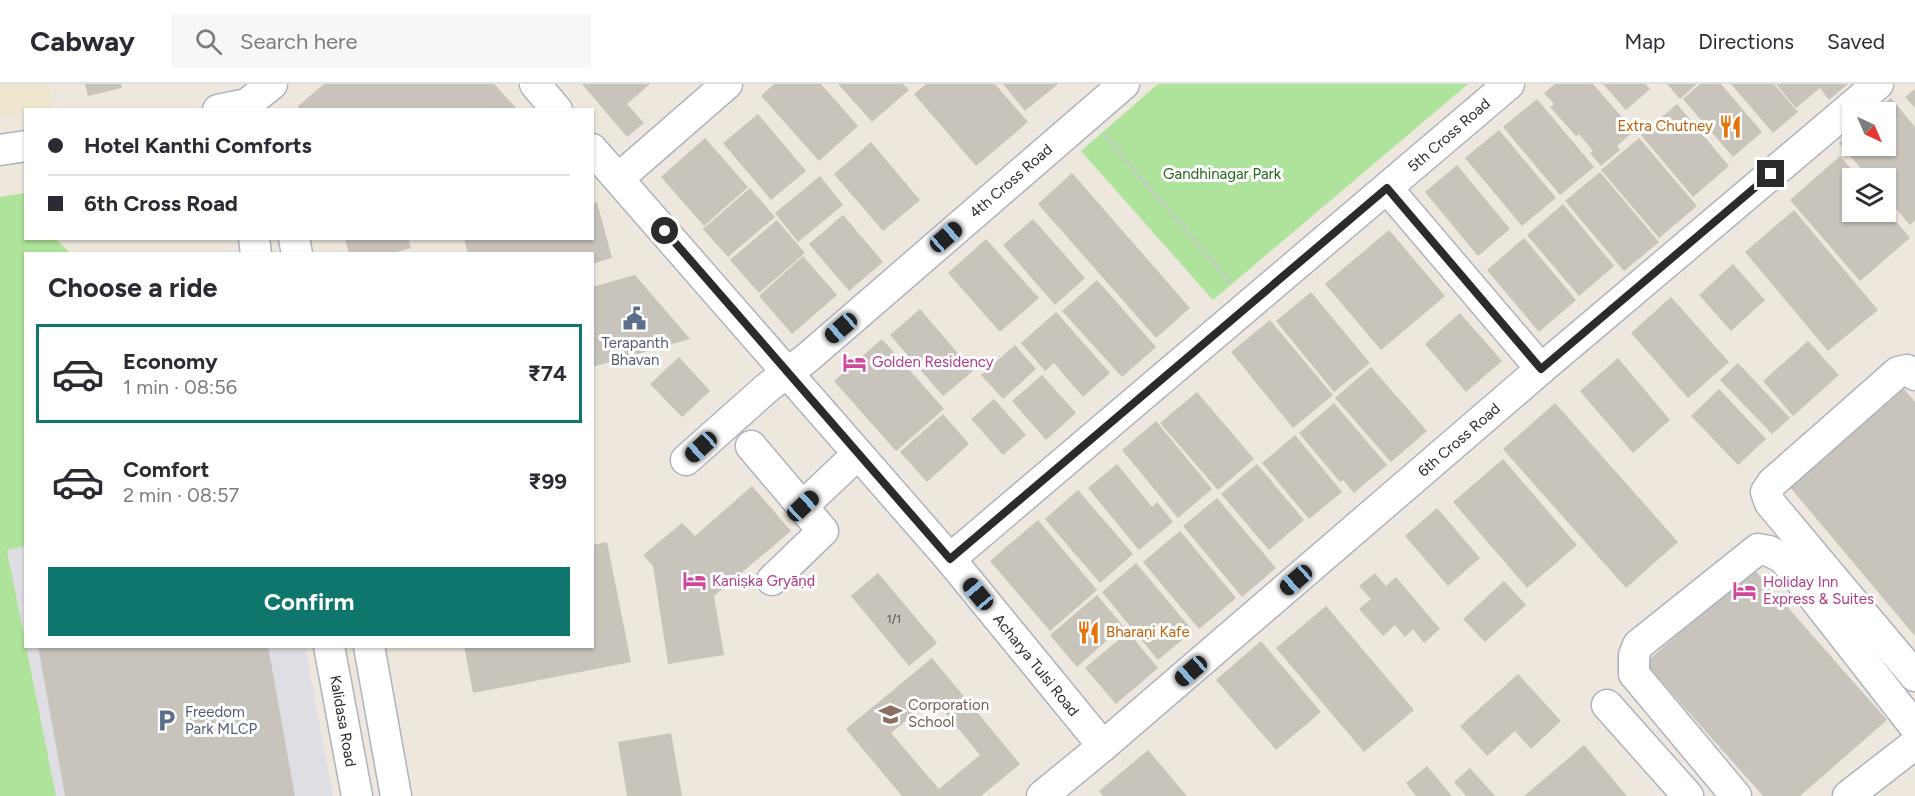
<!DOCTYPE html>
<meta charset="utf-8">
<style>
body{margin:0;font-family:Figtree,sans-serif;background:#f7f7f7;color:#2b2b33;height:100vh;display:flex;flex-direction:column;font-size:22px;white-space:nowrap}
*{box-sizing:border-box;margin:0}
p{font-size:20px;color:#7c7c81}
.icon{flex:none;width:33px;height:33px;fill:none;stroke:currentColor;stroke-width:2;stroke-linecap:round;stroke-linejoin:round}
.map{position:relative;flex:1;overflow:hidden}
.drawer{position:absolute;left:24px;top:168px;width:570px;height:396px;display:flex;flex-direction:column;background:#fff;border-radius:0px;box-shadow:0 2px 4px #0004}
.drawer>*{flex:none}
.banner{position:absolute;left:24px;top:24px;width:570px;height:132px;border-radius:0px;box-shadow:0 2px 4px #0004;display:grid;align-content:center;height:132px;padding:0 24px;background:#fff}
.needle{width:39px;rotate:136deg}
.controls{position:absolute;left:1842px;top:18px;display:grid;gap:12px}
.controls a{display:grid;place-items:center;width:54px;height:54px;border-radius:0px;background:#fff;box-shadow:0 2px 4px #0004;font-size:30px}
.end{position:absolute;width:27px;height:27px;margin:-14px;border:8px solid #2b2b2b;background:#fff;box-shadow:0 0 0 3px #fff}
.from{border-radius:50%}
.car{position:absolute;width:18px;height:36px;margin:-18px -9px;border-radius:8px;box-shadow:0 0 4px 2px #0007;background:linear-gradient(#222 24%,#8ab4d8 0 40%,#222 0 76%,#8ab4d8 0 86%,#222 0)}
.banner b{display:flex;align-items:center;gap:21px;height:57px;font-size:22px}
.banner b+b{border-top:2px solid #e1e1e2}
.banner i{width:15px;height:15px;background:#2b2b33}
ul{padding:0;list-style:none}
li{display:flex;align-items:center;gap:18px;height:99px;margin:0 12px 9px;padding:0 12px;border:3px solid transparent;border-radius:0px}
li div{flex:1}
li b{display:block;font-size:22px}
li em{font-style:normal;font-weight:700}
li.selected{border-color:#0f766e}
li>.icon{width:54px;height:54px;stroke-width:1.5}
h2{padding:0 24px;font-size:27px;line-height:72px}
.cta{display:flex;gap:12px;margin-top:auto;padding:12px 24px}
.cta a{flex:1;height:69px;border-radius:0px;background:#0f766e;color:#fff;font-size:24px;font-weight:700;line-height:69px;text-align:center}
header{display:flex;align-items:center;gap:36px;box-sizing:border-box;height:84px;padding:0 30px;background:#fff;border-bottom:2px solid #e1e1e2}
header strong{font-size:28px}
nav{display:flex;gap:33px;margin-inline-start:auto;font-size:21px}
.search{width:420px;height:54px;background:#f7f7f7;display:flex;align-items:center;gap:15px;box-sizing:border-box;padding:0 21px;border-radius:0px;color:#7c7c81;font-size:22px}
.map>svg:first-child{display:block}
</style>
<header>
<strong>Cabway</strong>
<div class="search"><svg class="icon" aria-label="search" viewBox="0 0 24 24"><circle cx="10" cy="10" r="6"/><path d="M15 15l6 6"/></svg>Search here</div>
<nav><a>Map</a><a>Directions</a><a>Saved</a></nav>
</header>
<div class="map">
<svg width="1915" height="712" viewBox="0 0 1915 712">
<rect width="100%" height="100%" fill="#ede7dd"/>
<!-- industrial -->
<g fill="#e0dee5">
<polygon points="25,462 25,557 7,465"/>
<polygon points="27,563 305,563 333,712 56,712"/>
</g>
<!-- education -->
<polygon fill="#eee6cd" points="0,0 48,0 53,23 26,26 25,28 0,32"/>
<!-- green -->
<g fill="#ade39a">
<polygon points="1158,0 1468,0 1213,216 1081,67"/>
<polygon points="25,109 26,154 56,155 70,169 26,170 25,462 7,466 56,712 0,712 0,113"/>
</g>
<!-- building -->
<g fill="#c8c4bc" fill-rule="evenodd">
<polygon points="85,0 121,0 122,4 88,12"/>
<polygon points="324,0 494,0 518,26 299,26 298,22"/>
<polygon points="582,0 650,0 627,20 644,39 627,53"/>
<polygon points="774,0 821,0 858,42 819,77 761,12"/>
<polygon points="838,0 903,0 909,6 872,38"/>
<polygon points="926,0 995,0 1028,38 976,82 914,10"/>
<polygon points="1003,0 1058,0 1025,27"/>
<polygon points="1555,0 1593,0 1634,47 1617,62 1620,66 1601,82 1590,69 1593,67 1579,50 1576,52 1550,23 1554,20 1544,9"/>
<polygon points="1603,0 1645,0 1650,5 1626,26"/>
<polygon points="1667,0 1697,0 1680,15"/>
<polygon points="1700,0 1721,0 1762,48 1733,73 1683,15"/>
<polygon points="1731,0 1774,0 1798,28 1773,49"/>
<polygon points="1776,0 1848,0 1829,16 1820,4 1796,24"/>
<polygon points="1915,5 1915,24 1905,13"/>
<polygon points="1891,14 1915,43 1915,136 1910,141 1886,113 1886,94 1869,94 1839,59 1852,48 1852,62 1886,62 1886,28 1874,28"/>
<polygon points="1537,15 1594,83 1560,111 1503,43"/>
<polygon points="1677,20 1729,82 1693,113 1641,51"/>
<polygon points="758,30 806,87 771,116 723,59"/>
<polygon points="1499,46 1556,114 1522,142 1465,74"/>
<polygon points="705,54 748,103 704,142 661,93"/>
<polygon points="1639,54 1697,122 1659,154 1601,86"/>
<polygon points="871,58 920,116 883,147 834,90"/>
<polygon points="1840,72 1859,94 1852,94 1852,128 1886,128 1886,125 1910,154 1860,197 1790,116"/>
<polygon points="1457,81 1510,145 1478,172 1425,108"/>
<polygon points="1600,88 1659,158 1624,187 1565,117"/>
<polygon points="1072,89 1190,224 1156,254 1038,120"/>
<polygon points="820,92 843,121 798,158 775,129"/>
<polygon points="750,104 775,133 728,173 703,145"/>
<polygon points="597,118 612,174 592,180 592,170 468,170 464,154 592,154 592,119"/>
<polygon points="1563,120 1614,182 1579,212 1527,151"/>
<polygon points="1794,126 1878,226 1828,267 1745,168"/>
<polygon points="843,131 883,178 849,207 809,160"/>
<polygon points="1033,135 1085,194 1055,221 1003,161"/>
<polygon points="777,136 805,169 759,209 730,176"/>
<polygon points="1389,146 1445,212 1381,266 1325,200"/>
<polygon points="345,154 408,154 411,164 389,170 349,170"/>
<polygon points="1524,154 1576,216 1539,248 1487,186"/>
<polygon points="986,155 1039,214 1000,248 948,189"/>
<polygon points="803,172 837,211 792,250 759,212"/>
<polygon points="1733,180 1765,216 1731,247 1699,211"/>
<polygon points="635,191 690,255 592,283 592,203"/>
<polygon points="1097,196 1156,263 1122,293 1062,227"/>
<polygon points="1311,208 1370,279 1334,308 1276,237"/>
<polygon points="1671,213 1729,278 1688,314 1631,249"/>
<polygon points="920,225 973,287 943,312 890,251"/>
<polygon points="1056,228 1110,289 1083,313 1054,279 1045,287 1021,259"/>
<polygon points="1460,229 1502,277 1466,308 1425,260"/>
<polygon points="1270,236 1333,311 1293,344 1231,268"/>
<polygon points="882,255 944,325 896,367 834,297"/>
<polygon points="1808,257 1839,291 1793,332 1763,297"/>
<polygon points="1015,261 1036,285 1003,315 981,291"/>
<polygon points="679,273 710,307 682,333 650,300"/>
<polygon points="1618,274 1670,336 1633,369 1580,307"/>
<polygon points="1738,279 1790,334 1772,350 1720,296"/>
<polygon points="1371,283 1427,347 1391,378 1335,314"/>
<polygon points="1042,291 1076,329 1046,356 1012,317"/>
<polygon points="1719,305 1766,355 1738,381 1691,332"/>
<polygon points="1904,305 1915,318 1915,552 1789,402"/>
<polygon points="1197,308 1254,375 1218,406 1160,339"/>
<polygon points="994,315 1026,351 1003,371 971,335"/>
<polygon points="1334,319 1387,381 1354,409 1343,396 1340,398 1299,349"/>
<polygon points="1555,319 1678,458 1626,504 1503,365"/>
<polygon points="943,330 969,360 927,398 900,368"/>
<polygon points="1156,337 1212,405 1178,434 1122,366"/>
<polygon points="1295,351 1342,408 1309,435 1262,379"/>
<polygon points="1503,375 1577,461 1527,504 1453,418"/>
<polygon points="1117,380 1152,423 1157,418 1173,438 1139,466 1088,404"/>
<polygon points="1257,380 1304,436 1269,466 1221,410"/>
<polygon points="752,402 791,447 714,512 724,571 668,580 653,482 643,471 682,439 695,452"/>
<polygon points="1078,406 1133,470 1100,499 1045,435"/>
<polygon points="1217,414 1276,484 1242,513 1183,442"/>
<polygon points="1437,424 1480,474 1448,502 1405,452"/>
<polygon points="1038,436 1097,506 1050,547 990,477"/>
<polygon points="1180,447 1236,514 1199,545 1143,478"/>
<polygon points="607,458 631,578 473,609 464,562 592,562 592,461"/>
<polygon points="1136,479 1193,547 1158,576 1102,508"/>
<polygon points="1753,484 1887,636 1800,712 1763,712 1645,579"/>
<polygon points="878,489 937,559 909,582 851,512"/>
<polygon points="1375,489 1386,502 1396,493 1440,545 1424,559 1413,545 1405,553 1395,541 1383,552 1359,525 1371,515 1359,502"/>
<polygon points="1504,497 1526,521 1485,558 1463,535"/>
<polygon points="1097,511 1123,542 1077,583 1050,551"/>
<polygon points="1326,522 1414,626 1364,668 1276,564"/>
<polygon points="1128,548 1158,584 1116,620 1085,584"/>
<polygon points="1261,557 1321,628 1276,666 1216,596"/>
<polygon points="38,562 268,562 295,712 65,712"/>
<path d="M932,574l88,106 -39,32h-79l-56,-67zM933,614l47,57 -41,34 -48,-56z"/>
<polygon points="1518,590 1561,637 1531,665 1515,647 1487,672 1460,642"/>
<polygon points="671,649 682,712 627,712 618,658"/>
<polygon points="1584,661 1627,712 1524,712"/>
<polygon points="1148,666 1187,712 1103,712 1099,707"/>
<polygon points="1427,682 1452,712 1416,712 1406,699"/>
<polygon points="1470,684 1495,712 1466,712 1454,698"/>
</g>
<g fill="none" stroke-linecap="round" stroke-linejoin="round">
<defs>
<g id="minor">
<polyline points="535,0 557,26"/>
<polyline points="218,26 247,20 272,0"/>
<polyline points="592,65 950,475 1103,662"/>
<polyline points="0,66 26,62"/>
<polyline points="619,94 727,0"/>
<polyline points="1387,104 1541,285"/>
<polyline points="254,154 256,170"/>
<polyline points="294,154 297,170"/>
<polyline points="1915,291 1907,286 1898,288 1772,399 1766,408 1770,419 1915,592"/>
<polyline points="751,362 823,447 772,496"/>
<polyline points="686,376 768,303 806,275 1124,0"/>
<polyline points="803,422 858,370"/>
<polyline points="950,475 1509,0"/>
<polyline points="329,562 357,712"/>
<polyline points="369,562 396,712"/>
<polyline points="1607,621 1688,712"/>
<polyline points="1042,712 1103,662 1541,285 1878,0"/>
<polyline points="1736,712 1634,590 1634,571 1638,561 1758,465 1769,467 1783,474 1915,643"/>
<polyline points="1848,712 1915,660"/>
</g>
</defs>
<!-- minor casing -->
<use href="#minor" stroke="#b1b2be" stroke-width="33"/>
<!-- path -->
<polyline stroke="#c8c8c8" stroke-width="4" stroke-dasharray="4.5 3" stroke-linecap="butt" points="1105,52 1231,199"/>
<!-- minor -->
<use href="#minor" stroke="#fff" stroke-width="30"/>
</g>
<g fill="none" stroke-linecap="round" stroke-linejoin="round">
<!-- route -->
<polyline stroke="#2b2b2b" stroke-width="8" points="665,147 950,475 1387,104 1541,285 1771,90"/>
</g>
<!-- icons -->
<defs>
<symbol id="restaurant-bare" viewBox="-9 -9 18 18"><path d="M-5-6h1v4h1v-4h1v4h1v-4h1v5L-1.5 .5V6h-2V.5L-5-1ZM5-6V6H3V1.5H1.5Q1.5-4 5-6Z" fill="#e8710a" stroke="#fff" stroke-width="2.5" paint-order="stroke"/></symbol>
<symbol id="civic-bare" viewBox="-9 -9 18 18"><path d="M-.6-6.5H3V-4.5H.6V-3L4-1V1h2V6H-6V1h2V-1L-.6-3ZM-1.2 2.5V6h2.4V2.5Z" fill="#5c6f8a" stroke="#fff" stroke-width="2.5" paint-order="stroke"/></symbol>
<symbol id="hotel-bare" viewBox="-9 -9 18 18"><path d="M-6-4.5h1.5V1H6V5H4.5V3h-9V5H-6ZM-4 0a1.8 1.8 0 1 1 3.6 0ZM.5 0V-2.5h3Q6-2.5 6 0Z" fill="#d1479c" stroke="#fff" stroke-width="2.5" paint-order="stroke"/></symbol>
<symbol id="school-bare" viewBox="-9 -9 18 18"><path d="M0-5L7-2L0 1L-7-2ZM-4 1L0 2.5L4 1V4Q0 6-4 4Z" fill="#8d6e63" stroke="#fff" stroke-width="2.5" paint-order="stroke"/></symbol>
<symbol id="parking-bare" viewBox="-9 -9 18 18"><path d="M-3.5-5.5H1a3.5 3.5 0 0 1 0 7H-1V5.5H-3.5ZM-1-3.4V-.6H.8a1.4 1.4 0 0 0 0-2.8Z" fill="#5c6f8a" stroke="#fff" stroke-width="2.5" paint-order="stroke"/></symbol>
</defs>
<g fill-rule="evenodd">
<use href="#restaurant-bare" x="1714" y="26" width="33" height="33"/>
<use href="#civic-bare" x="618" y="218" width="33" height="33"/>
<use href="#hotel-bare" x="838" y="262" width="33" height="33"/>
<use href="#hotel-bare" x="678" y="480" width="33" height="33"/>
<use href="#hotel-bare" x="1728" y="490" width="33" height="33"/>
<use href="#restaurant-bare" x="1072" y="532" width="33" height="33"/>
<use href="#school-bare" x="874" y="614" width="33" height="33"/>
<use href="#parking-bare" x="150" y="620" width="33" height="33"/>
</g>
<g text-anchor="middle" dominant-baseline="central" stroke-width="6" stroke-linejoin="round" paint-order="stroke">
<!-- number labels -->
<g font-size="12" fill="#52514f">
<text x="894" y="535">1/1</text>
</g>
<!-- food labels -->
<g font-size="15" fill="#c56008" stroke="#fff" text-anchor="end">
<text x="1713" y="42">Extra Chutney</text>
<text x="1106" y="548" text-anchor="start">Bharaṇi Kafe</text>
</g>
<!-- street labels -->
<g font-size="15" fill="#2b2b2b" stroke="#fff">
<text transform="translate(1449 51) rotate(-41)">5th Cross Road</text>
<text transform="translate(1011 97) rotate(-41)">4th Cross Road</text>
<text transform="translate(1459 356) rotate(-41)">6th Cross Road</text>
<text transform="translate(1036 581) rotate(51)">Acharya Tulsi Road</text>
<text transform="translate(343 637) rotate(80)">Kalidasa Road</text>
</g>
<!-- park labels -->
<g font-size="15" fill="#25681b" stroke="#fff">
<text x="1222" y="90">Gandhinagar Park</text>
</g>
<!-- service labels -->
<g font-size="15" fill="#4e5e75" stroke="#fff">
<text x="635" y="259">Terapanth<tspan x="635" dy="17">Bhavan</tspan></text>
<text x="185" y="628" text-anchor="start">Freedom<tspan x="185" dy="17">Park MLCP</tspan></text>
</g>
<!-- hotel labels -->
<g font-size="15" fill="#b23c85" stroke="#fff" text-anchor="start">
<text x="872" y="278">Golden Residency</text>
<text x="712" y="497">Kaniṣka Gryāṇḍ</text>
<text x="1763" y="498">Holiday Inn<tspan x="1763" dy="17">Express &amp; Suites</tspan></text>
</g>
<!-- education labels -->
<g font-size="15" fill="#785e54" stroke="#fff" text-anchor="start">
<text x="908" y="621">Corporation<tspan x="908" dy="17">School</tspan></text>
</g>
</g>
</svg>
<div class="controls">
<a><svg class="needle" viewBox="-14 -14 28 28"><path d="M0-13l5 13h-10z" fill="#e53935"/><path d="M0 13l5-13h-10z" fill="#7c7c81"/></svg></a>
<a><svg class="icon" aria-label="layers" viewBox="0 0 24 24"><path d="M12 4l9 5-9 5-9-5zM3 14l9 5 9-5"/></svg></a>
</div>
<i class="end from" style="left:665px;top:147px"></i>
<i class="end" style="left:1771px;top:90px"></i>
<i class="car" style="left:946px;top:153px;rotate:49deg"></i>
<i class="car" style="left:841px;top:244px;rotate:229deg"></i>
<i class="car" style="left:701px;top:363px;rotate:228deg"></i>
<i class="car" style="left:803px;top:422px;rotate:47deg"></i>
<i class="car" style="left:1296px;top:496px;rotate:229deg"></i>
<i class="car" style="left:978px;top:510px;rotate:320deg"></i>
<i class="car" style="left:1191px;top:587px;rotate:229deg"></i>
<div class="banner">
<b><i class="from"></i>Hotel Kanthi Comforts</b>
<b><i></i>6th Cross Road</b>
</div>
<section class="drawer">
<h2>Choose a ride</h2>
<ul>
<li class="selected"><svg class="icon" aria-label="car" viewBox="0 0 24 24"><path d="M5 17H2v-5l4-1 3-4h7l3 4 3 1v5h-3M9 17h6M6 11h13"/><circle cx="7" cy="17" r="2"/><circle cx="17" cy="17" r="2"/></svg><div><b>Economy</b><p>1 min · 08:56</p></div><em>₹74</em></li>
<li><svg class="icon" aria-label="car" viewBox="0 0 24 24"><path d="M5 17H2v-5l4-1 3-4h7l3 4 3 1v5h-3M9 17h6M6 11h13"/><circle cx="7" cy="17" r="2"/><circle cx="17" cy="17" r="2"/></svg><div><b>Comfort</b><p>2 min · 08:57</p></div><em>₹99</em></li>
</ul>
<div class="cta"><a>Confirm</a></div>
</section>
</div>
